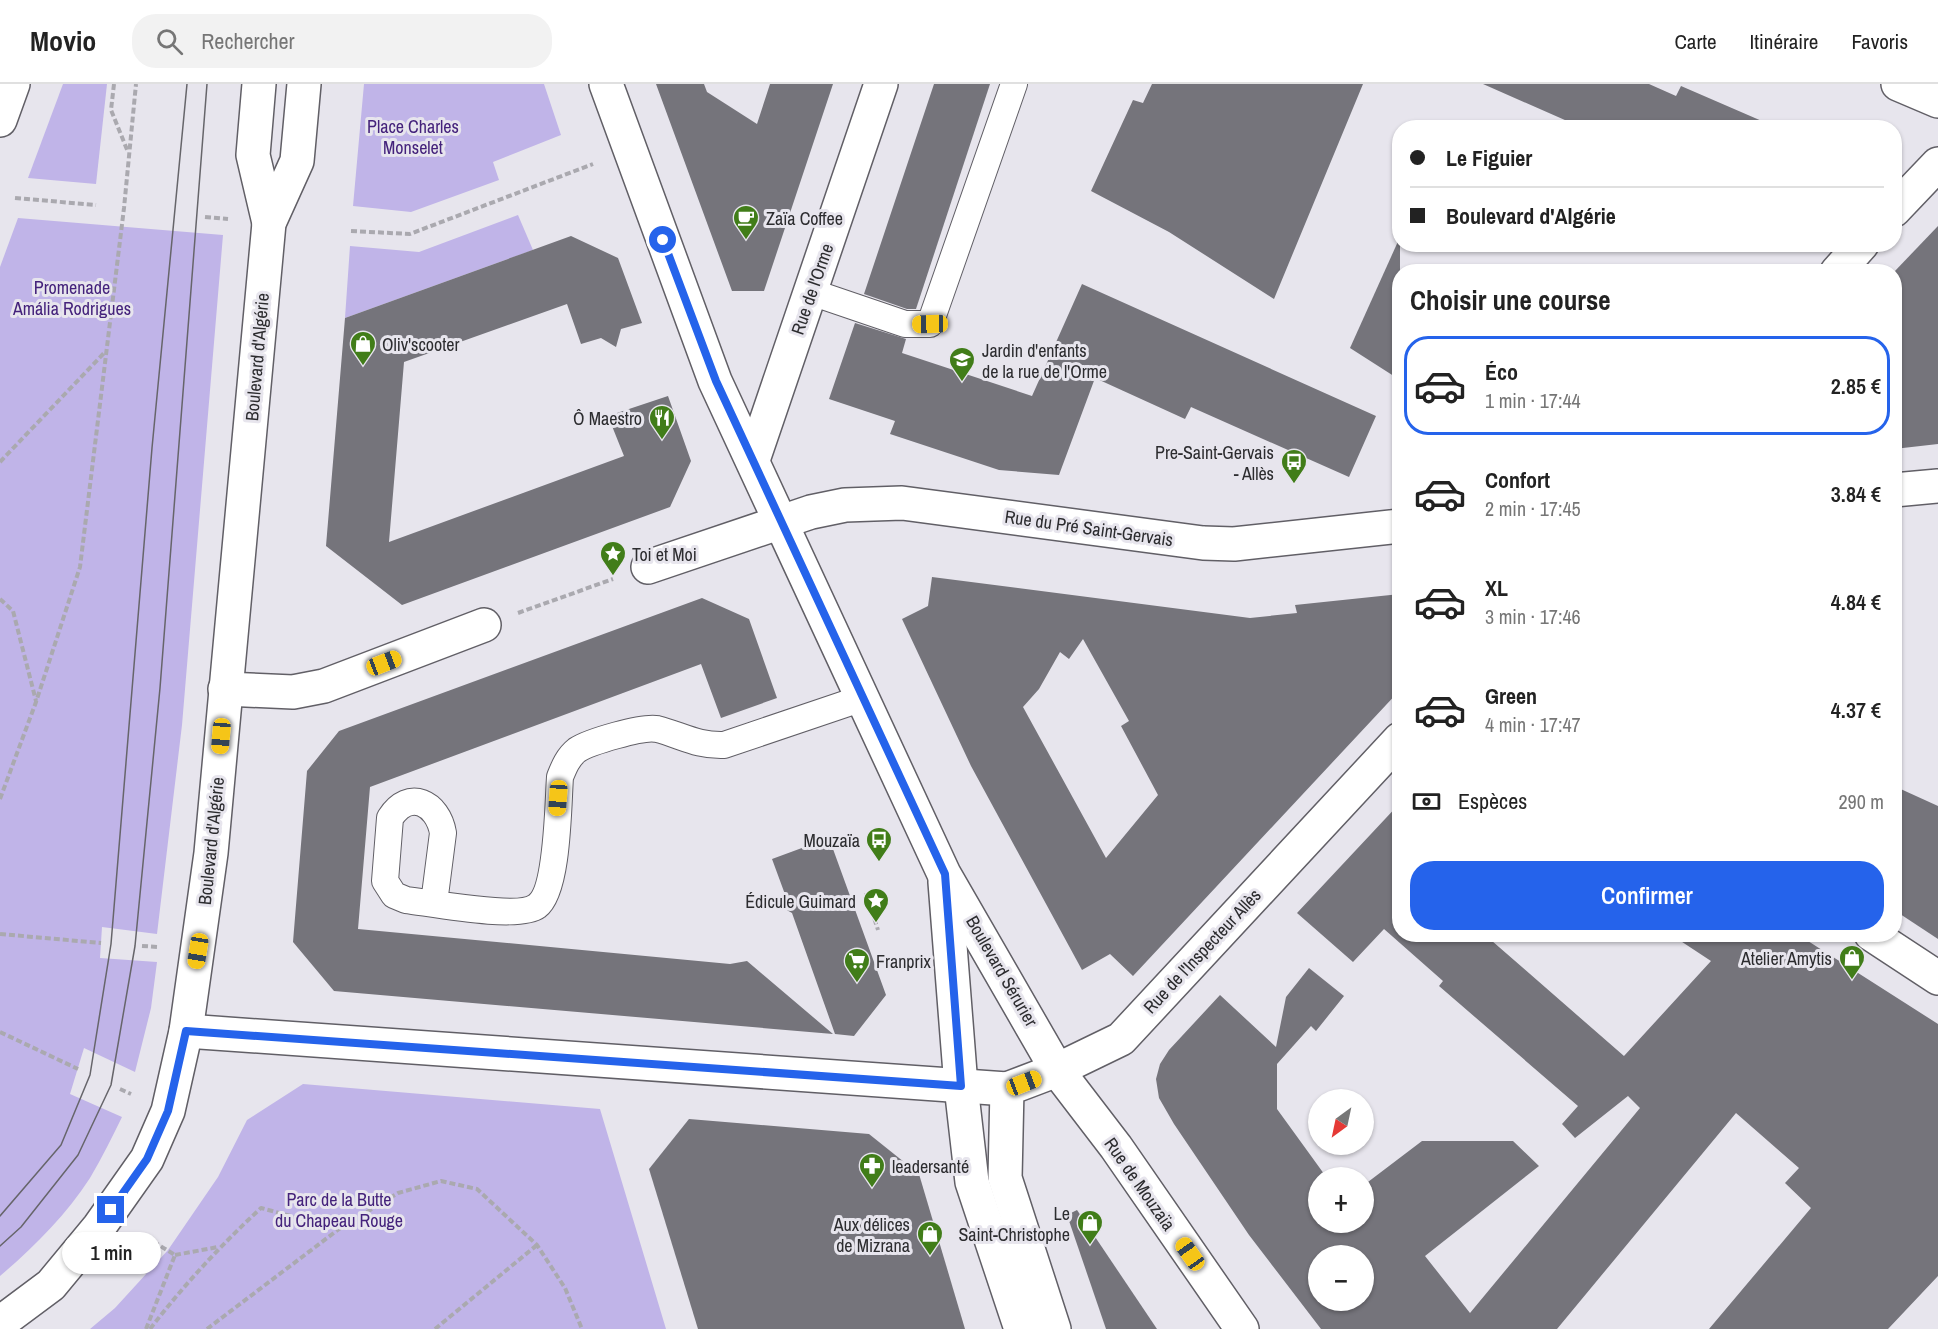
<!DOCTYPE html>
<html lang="fr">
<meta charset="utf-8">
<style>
body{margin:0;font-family:"Archivo Narrow",sans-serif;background:#f2f2f2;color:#222;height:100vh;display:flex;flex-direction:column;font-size:22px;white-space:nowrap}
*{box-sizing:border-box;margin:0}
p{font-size:20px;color:#767676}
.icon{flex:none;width:33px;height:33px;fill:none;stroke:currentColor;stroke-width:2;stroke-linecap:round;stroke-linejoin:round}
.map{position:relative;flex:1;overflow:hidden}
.sheet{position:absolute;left:1392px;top:180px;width:510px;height:678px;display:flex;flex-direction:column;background:#fff;border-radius:24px;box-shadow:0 2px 4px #0004}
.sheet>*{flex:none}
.hud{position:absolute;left:1392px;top:36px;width:510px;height:132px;border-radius:24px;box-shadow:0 2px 4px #0004;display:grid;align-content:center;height:132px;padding:0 18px;background:#fff}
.needle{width:39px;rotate:213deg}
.tools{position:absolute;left:1308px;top:1005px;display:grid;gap:12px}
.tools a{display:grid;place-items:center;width:66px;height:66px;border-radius:50%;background:#fff;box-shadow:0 2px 4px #0004;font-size:30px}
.end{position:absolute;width:27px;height:27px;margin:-14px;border:8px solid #2563eb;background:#fff;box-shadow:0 0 0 3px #fff}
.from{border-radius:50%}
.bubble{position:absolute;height:42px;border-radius:21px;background:#fff;box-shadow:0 2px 4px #0004;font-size:20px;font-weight:600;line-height:42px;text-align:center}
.car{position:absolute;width:18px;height:36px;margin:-18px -9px;border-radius:8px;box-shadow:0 0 4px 2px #0007;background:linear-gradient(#f5c518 24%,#345 0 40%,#f5c518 0 76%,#345 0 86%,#f5c518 0)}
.hud b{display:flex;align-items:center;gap:21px;height:57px;font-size:22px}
.hud b+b{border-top:2px solid #e0e0e0}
.hud i{width:15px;height:15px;background:#222}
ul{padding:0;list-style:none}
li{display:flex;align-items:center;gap:18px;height:99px;margin:0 12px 9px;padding:0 6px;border:3px solid transparent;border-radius:24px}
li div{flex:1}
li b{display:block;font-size:22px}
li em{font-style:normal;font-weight:600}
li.on{border-color:#2563eb}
li>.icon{width:54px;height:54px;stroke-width:1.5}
h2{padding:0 18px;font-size:27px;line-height:72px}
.pay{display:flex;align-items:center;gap:15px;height:66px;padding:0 18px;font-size:22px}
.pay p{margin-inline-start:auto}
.primary-button{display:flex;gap:12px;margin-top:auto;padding:12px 18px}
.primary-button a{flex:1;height:69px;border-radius:24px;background:#2563eb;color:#fff;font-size:24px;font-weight:600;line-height:69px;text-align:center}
header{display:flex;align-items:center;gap:36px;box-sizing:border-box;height:84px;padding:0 30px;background:#fff;border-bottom:2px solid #e0e0e0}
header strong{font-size:28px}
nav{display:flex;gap:33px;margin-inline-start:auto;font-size:21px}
.search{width:420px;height:54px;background:#f2f2f2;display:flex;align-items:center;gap:15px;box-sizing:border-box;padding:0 21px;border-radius:24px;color:#767676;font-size:22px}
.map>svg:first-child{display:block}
</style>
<header>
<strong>Movio</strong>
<div class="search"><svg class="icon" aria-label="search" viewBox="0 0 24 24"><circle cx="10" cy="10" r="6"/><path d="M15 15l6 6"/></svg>Rechercher</div>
<nav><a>Carte</a><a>Itinéraire</a><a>Favoris</a></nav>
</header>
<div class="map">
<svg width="1938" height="1245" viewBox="0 0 1938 1245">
<rect width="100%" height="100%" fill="#e7e5ed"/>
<!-- green -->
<g fill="#c0b4e8">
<polygon points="63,0 107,0 96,100 28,94"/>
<polygon points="364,0 544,0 561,51 493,78 499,96 411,128 353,122"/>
<polygon points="518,131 533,166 345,234 350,162 419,168"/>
<path d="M18,134l205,17 -41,490 -25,209 -55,-7 -2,31 57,4 -6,46 -16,64 -51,-24 -14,46 52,23c-10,20 -20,41 -32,61 -24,37 -56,69 -90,98v-1009z"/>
<polygon points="303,1000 600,1025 666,1245 90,1245 115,1224 168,1166 218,1093 247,1036"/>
</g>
<!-- building -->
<g fill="#75747b" fill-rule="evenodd">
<polygon points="656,0 704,0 707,8 757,40 770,0 833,0 764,207 732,207"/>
<polygon points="934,0 990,0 916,225 907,225 864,210"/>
<polygon points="1152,0 1363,0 1274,215 1169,148 1091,107 1133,16 1143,19"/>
<polygon points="1483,0 1649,0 1676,12 1681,2 1778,44 1583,44"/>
<polygon points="1938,142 1938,360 1894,365 1894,188"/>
<polygon points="571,152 618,174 642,239 621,245 616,263 601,254 581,260 567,220 404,278 389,458 624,372 608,332 668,312 691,377 670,423 402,521 326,462 345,234"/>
<polygon points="1400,153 1400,296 1350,264"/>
<polygon points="1082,200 1376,332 1349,393 1191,323 1185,335 1095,294 1059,391 999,386 890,350 895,337 829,315 855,239 906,255 902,269 1032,312"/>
<path d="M932,493l318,41 47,-5 -2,-8 105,-11v96l-267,286 -23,-22 -28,16 -111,-204 -69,-147 26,-13zM1083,555l46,82 -8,5 37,69 -52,63 -83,-151 16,-18 21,-37 9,7z"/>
<polygon points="702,514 749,535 777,614 721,634 701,580 370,703 358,845 730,880 747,877 833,950 334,907 293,858 307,687 339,647"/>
<polygon points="1894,702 1938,722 1938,855 1894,826"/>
<path d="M1400,719v131h84l140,122 87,-95 -41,-27h127l141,90v252l-50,53h-179l102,-121 -26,-25 14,-15 -63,-55 -179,216h-236l-72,-94 -75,-111 -15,-26 -3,-19 4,-15 9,-14 51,-55 56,52 10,-50 23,-29 35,28 -28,35 -5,-5 -34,38v45l50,69h-9v44h46v-37l58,-44h91l26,25 -114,90 45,57 170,-205 -12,-12 -53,42 -13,-14 16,-18 -139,-120 4,-5 -59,-52 -31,33 -56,-49zM1318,1172h46v44h-46z"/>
<polygon points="829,754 886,911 854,952 835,950 792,829 783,824 786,813 772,775"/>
<polygon points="689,1035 869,1050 919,1090 965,1245 698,1245 649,1085"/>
<polygon points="1077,1126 1157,1245 1106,1245 1067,1131"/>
</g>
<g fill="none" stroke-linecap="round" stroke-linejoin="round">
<defs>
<g id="lane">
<polyline points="811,208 905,240 930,240 1014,0"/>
<path d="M434,819l9,-70c-5,-30 -34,-45 -53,-15l-5,63 9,14 12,5c25,3 113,20 131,6 21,-15 21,-102 23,-129 4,-10 8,-20 17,-27 12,-8 66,-24 80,-21 24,6 40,17 67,16l139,-47"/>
</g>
<g id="street">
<polyline points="1898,0 1938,17"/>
<polyline points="1894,126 1938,80"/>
<polyline points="1837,188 1862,160"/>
<polyline points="753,376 881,0"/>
<polyline points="1894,406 1938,402"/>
<polyline points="648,483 811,428 845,421 902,419 1203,459 1234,460 1400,442"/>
<polyline points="225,605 293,608 324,602 484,541"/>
<polyline points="1871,850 1938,894"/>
<polyline points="186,947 1007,1005"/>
<polyline points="1242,1245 1116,1063 1057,986 1121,955 1400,655"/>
</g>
<g id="secondary">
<polyline points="606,0 715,297 944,790 1057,986 1007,1005 1005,1094 1054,1245"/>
<polyline points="0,36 13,0"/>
<polyline points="945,798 961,1002 972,1098 1021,1245"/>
</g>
<g id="primary">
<polyline points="259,0 253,71 269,139"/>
<polyline points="0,1239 51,1201 99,1143 147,1075 168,1027 186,947 211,769 269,139 297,77 304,0"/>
</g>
</defs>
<!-- lane casing -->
<use href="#lane" stroke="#615f66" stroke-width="28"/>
<!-- street casing -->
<use href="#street" stroke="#615f66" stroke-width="36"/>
<!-- secondary casing -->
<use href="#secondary" stroke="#615f66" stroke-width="36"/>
<!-- primary casing -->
<use href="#primary" stroke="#615f66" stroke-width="36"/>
<!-- path -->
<g stroke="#aaa9af" stroke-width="4" stroke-dasharray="6 3" stroke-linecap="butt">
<polyline points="114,0 111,26 128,68"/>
<polyline points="15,114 96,121"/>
<polyline points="205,133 228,135"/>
<polyline points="351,147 410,150 593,80"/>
<polyline points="0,378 105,268"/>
<polyline points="0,515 13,527 36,617"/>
<polyline points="518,529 613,495"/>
<polyline points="0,715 36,618 80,483 124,124 136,0"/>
<polyline points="866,809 878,846"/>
<polyline points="0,850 101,859"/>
<polyline points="142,862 159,863"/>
<polyline points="0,948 78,985"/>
<polyline points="120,1005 131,1010"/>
<polyline points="175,1171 218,1163"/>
<polyline points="146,1245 175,1171 157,1160"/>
<path d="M150,1245c34,-44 70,-83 111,-121l78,21"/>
<polyline points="207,1245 339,1145 398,1109 441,1097 477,1105 537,1161 565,1204 582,1245"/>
<polyline points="435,1245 537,1161"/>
</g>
<!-- lane -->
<use href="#lane" stroke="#fff" stroke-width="26"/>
<!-- street -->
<use href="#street" stroke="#fff" stroke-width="33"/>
<!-- secondary -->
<use href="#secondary" stroke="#fff" stroke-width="33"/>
<!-- primary -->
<use href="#primary" stroke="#fff" stroke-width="33"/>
<!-- tram -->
<g stroke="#66656a" stroke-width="1.5">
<polyline points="0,1132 61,1061 90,991 111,860 152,364 187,0"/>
<polyline points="0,1162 21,1143 78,1071 111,1001 135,862 160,604 207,0"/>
</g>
</g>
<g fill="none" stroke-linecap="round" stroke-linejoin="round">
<!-- route -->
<polyline stroke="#2563eb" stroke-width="8" points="111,1126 147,1075 168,1027 186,947 961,1002 945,790 716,297 663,156"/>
</g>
<!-- icons -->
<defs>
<symbol id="cafe-pin" viewBox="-11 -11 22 30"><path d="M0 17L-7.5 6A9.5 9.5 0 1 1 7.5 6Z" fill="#417d19" stroke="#e7e5ed"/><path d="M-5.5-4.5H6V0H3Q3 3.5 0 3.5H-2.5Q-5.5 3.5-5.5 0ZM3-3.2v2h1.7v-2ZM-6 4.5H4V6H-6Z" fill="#fff"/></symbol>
<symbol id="shop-pin" viewBox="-11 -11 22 30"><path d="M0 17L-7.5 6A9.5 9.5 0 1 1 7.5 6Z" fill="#417d19" stroke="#e7e5ed"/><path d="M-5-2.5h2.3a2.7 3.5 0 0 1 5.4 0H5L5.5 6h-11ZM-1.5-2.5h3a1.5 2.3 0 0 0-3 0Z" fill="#fff"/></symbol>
<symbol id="school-pin" viewBox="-11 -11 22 30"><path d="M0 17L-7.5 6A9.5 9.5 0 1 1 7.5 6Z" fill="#417d19" stroke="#e7e5ed"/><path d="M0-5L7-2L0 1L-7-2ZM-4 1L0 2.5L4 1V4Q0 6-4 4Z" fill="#fff"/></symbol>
<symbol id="restaurant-pin" viewBox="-11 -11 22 30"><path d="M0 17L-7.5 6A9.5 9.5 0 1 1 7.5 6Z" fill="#417d19" stroke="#e7e5ed"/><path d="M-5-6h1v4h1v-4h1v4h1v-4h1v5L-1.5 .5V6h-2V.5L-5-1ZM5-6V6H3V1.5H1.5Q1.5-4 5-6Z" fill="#fff"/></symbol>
<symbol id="bus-pin" viewBox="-11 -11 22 30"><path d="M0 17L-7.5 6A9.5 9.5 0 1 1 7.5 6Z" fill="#417d19" stroke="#e7e5ed"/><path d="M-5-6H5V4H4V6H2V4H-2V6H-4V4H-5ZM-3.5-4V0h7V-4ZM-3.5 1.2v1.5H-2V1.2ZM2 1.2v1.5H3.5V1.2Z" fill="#fff"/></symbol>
<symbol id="sight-pin" viewBox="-11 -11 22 30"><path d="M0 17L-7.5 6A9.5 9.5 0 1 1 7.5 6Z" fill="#417d19" stroke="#e7e5ed"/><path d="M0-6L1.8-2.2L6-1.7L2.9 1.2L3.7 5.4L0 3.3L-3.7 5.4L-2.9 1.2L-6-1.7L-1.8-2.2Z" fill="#fff"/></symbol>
<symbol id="supermarket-pin" viewBox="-11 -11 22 30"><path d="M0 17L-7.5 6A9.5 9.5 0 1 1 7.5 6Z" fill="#417d19" stroke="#e7e5ed"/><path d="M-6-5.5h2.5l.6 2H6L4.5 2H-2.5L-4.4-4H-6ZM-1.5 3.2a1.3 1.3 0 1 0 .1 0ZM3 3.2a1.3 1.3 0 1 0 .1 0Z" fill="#fff"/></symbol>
<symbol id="pharmacy-pin" viewBox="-11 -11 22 30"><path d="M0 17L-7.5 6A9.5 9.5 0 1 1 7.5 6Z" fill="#417d19" stroke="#e7e5ed"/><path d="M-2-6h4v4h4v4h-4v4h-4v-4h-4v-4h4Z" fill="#fff"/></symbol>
</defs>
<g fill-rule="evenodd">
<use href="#cafe-pin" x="731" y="119" width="30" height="40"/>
<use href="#shop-pin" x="348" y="245" width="30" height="40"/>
<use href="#school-pin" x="947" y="261" width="30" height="40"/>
<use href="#restaurant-pin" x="647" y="319" width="30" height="40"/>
<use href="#bus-pin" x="1279" y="363" width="30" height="40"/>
<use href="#sight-pin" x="598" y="455" width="30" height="40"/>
<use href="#bus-pin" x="864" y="741" width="30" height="40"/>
<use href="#sight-pin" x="861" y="802" width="30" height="40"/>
<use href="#shop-pin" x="1837" y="859" width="30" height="40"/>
<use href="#supermarket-pin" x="842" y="862" width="30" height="40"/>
<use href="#pharmacy-pin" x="857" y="1067" width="30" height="40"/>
<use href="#shop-pin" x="1075" y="1124" width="30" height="40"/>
<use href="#shop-pin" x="915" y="1135" width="30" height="40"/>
</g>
<g text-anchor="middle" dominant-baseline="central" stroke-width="6" stroke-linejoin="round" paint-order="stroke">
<!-- park labels -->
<g font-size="18" fill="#44227b" stroke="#e7e5ed">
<text x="413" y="42">Place Charles<tspan x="413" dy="21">Monselet</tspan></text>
<text x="72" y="203">Promenade<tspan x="72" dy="21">Amália Rodrigues</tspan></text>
<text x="339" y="1115">Parc de la Butte<tspan x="339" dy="21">du Chapeau Rouge</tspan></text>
</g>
<!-- poi labels -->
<g font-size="18" fill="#2c2c2f" stroke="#e7e5ed" text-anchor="end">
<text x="766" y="134" text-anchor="start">Zaïa Coffee</text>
<text x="382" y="260" text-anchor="start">Oliv'scooter</text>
<text x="982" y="266" text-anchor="start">Jardin d'enfants<tspan x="982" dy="21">de la rue de l'Orme</tspan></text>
<text x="642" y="334">Ô Maestro</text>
<text x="1274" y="368">Pre-Saint-Gervais<tspan x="1274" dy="21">- Allès</tspan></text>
<text x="632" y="470" text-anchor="start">Toi et Moi</text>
<text x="860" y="756">Mouzaïa</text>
<text x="856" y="817">Édicule Guimard</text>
<text x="1832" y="874">Atelier Amytis</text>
<text x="876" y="877" text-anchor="start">Franprix</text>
<text x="892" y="1082" text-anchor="start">leadersanté</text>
<text x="1070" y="1129">Le<tspan x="1070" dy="21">Saint-Christophe</tspan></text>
<text x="910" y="1140">Aux délices<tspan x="910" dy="21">de Mizrana</tspan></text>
</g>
<!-- street labels -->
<g font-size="18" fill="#2c2c2f" stroke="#e7e5ed">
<text transform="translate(812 205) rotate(-71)">Rue de l'Orme</text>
<text transform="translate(257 273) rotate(-85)">Boulevard d'Algérie</text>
<text transform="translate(1089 444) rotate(8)">Rue du Pré Saint-Gervais</text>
<text transform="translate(211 757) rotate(-84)">Boulevard d'Algérie</text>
<text transform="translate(1202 867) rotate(-47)">Rue de l'Inspecteur Allès</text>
<text transform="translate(1002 887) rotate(60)">Boulevard Sérurier</text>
<text transform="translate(1140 1100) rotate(55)">Rue de Mouzaïa</text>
</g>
</g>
</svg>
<div class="tools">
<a><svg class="needle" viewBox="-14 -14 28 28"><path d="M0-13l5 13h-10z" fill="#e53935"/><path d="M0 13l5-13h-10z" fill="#767676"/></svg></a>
<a>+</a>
<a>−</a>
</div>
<i class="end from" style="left:663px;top:156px"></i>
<i class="end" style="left:111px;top:1126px"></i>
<div class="bubble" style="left:62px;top:1148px;width:99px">1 min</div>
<i class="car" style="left:930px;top:240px;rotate:269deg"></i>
<i class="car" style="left:384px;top:579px;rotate:69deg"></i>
<i class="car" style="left:221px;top:652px;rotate:185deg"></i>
<i class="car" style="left:558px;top:714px;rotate:184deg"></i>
<i class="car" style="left:198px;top:867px;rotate:189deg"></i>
<i class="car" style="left:1024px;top:999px;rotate:69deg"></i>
<i class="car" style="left:1190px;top:1170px;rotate:325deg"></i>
<div class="hud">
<b><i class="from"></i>Le Figuier</b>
<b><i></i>Boulevard d'Algérie</b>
</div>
<section class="sheet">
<h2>Choisir une course</h2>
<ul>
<li class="on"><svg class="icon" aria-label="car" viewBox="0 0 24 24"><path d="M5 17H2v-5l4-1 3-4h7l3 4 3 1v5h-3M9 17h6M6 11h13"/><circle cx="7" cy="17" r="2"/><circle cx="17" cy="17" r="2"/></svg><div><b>Éco</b><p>1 min · 17:44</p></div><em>2.85 €</em></li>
<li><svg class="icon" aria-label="car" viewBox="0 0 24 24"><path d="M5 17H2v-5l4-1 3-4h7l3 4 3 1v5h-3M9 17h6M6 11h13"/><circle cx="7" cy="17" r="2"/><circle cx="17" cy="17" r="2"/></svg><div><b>Confort</b><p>2 min · 17:45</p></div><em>3.84 €</em></li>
<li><svg class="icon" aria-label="car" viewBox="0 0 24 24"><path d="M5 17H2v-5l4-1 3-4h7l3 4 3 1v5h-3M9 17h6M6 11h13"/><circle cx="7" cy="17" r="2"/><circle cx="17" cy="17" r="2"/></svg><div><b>XL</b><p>3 min · 17:46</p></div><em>4.84 €</em></li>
<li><svg class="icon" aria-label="car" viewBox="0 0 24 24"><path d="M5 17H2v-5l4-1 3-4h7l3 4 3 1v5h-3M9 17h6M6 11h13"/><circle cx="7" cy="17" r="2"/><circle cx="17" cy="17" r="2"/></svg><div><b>Green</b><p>4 min · 17:47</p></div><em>4.37 €</em></li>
</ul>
<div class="pay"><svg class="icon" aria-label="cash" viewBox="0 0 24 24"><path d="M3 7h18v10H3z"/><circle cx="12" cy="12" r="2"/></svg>Espèces<p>290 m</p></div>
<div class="primary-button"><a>Confirmer</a></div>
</section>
</div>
